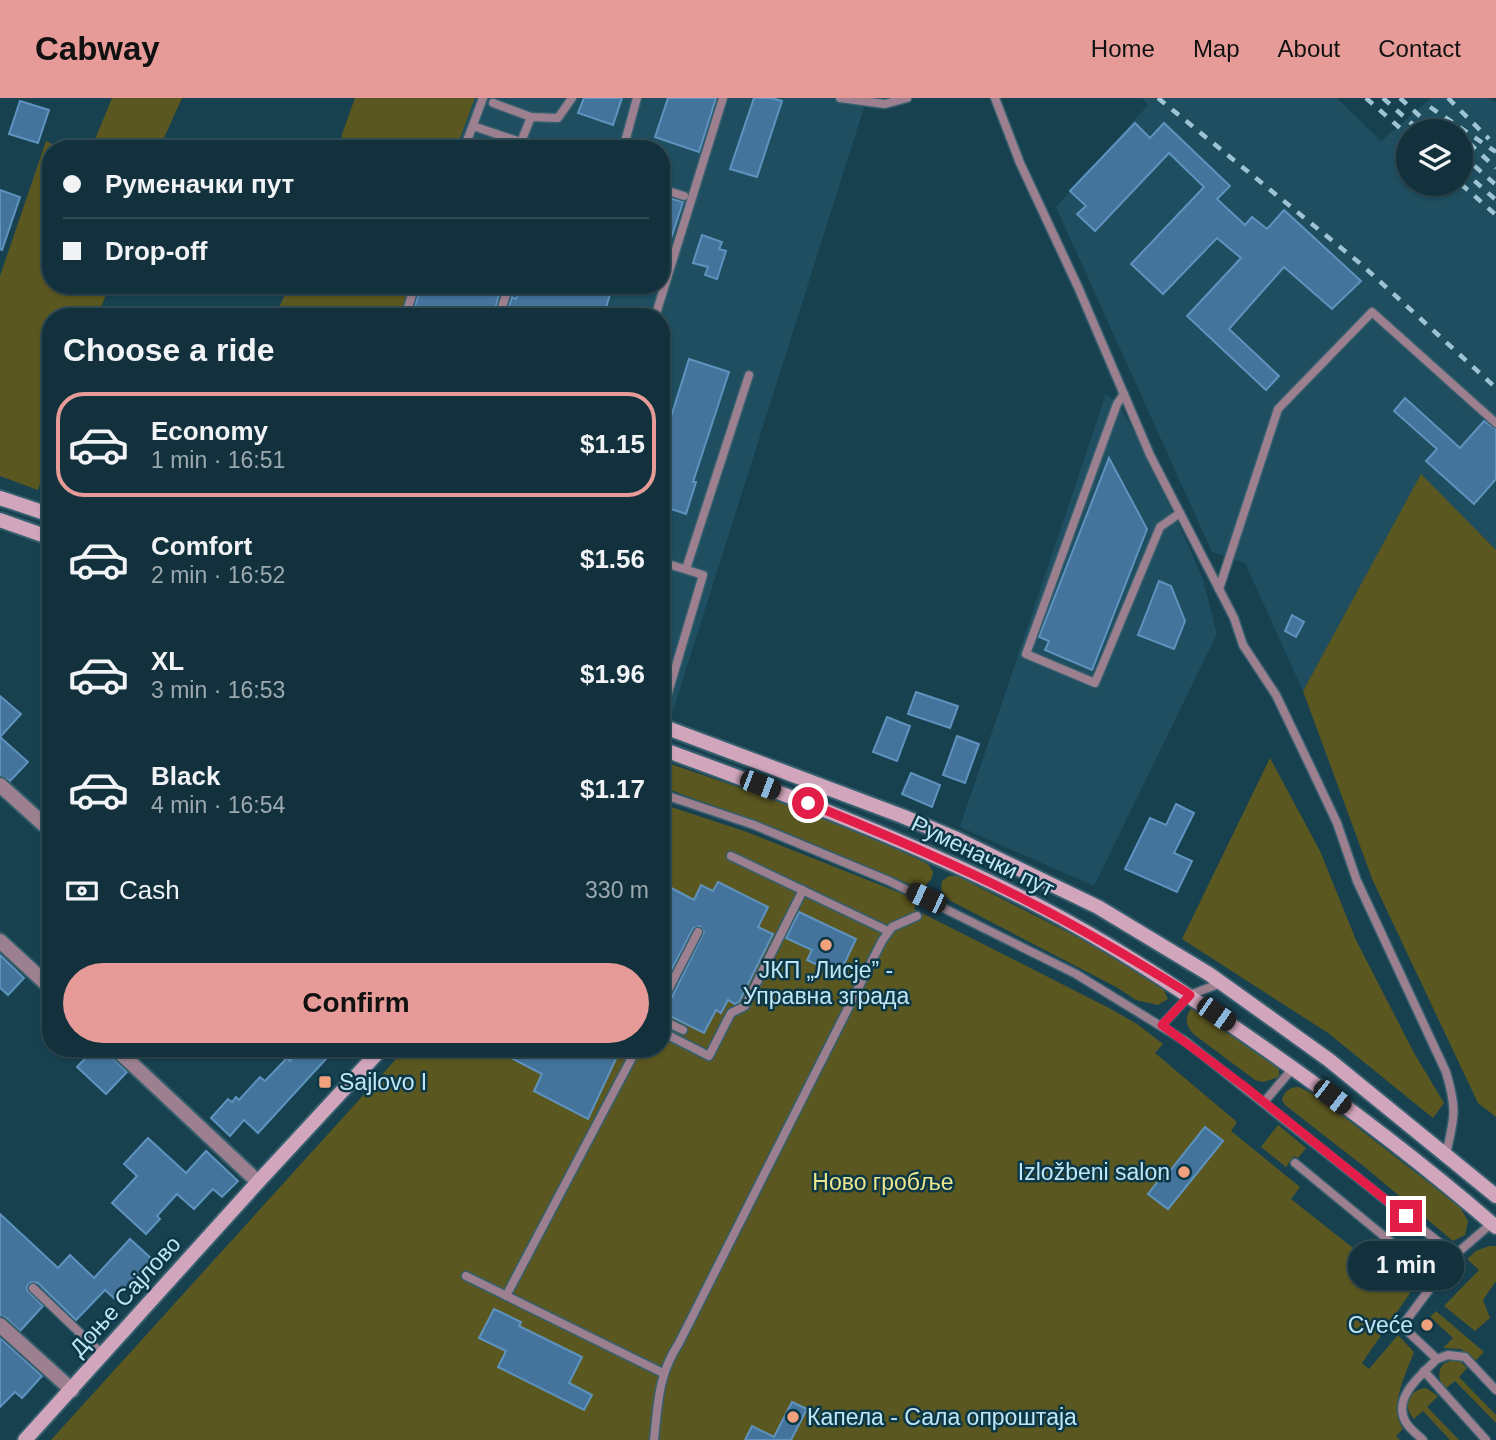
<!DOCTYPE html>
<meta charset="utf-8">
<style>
body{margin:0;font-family:Helvetica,sans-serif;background:#1f3d47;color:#f1f3f6;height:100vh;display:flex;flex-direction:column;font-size:26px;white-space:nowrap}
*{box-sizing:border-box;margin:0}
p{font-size:23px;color:#9ca9af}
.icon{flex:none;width:38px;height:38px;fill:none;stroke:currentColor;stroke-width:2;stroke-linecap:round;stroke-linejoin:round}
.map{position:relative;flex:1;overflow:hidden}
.sheet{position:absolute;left:42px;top:210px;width:628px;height:749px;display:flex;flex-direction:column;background:#12313c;border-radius:28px;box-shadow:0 2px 5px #0004,0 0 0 2px #314c56}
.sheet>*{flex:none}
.hud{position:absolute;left:42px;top:42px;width:628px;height:154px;border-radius:28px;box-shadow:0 2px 5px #0004,0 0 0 2px #314c56;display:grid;align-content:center;height:154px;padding:0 21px;background:#12313c}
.buttons{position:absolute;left:1396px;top:21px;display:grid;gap:14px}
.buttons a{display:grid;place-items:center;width:77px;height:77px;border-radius:50%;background:#12313c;box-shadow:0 2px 5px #0004,0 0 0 2px #314c56;font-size:35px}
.end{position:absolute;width:32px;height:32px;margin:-16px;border:9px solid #e11d48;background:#fff;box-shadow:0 0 0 4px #fff}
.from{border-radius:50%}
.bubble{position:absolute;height:49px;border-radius:24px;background:#12313c;box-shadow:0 2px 5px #0004,0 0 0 2px #314c56;font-size:23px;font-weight:600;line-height:49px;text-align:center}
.car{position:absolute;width:21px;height:42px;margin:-21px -10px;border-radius:9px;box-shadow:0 0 5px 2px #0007;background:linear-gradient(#222 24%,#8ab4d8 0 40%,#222 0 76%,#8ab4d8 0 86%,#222 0)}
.hud b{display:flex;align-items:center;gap:24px;height:66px;font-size:26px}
.hud b+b{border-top:2px solid #314c56}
.hud i{width:18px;height:18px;background:#f1f3f6}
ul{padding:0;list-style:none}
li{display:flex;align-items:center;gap:21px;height:105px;margin:0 14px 10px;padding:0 7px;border:4px solid transparent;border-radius:28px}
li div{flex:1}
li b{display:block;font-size:26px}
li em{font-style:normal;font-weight:600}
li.selected{border-color:#e69b98}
li>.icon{width:63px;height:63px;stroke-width:1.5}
h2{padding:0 21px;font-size:32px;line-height:84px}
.pay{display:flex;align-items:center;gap:18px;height:77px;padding:0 21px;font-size:26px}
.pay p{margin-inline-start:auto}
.button{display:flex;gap:14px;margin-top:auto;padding:14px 21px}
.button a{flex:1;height:80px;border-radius:42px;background:#e69b98;color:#111;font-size:28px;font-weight:600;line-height:80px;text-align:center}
header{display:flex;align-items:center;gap:42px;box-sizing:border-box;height:98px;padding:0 35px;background:#e69b98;color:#111}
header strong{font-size:33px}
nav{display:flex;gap:38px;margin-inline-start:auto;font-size:24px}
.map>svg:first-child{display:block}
</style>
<header>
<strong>Cabway</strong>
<nav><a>Home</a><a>Map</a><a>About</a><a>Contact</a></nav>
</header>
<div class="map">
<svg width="1496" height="1342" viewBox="0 0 1496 1342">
<rect width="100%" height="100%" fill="#184150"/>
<!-- built -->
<g fill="#1e4e5f" fill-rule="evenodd">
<polygon points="475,0 867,0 671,619 662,615 662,219 400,219 410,187 662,187 662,51 456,51"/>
<path d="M1142,0h195l44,43 50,-43h57l8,5v447l-75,-75 -118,216 -58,-128 -33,-11 -156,-345 92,-102zM1409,33h52v53h-52z"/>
<polygon points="1106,296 1117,306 1128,322 1186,442 1203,482 1217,536 1094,788 960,729"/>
</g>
<!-- green -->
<g fill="#5b5720">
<polygon points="112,0 182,0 159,51 91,51"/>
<polygon points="355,0 475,0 456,51 379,51 341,39"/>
<polygon points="46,43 62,51 51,51 51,187 109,187 98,219 51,219 51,355 38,392 0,378 0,178"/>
<polygon points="289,187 410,187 400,219 275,219"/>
<polygon points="1421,376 1496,452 1496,1019 1478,1005 1373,783 1303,593"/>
<polygon points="1270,660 1320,753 1356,842 1414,955 1444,1005 1433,1020 1328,935 1182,841"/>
<polygon points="662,663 767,699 882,744 928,766 933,774 932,780 925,788 914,788 778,731 662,689"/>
<path d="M662,706l85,28 171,68 -4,9 195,99 28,16 26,20 -8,9 82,69 -6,9 69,56 -9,12 119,94 -48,70 7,6 29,-34 16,17c-8,22 -26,55 -11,77l-7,7 4,4h-1349l355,-392h256z"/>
<polygon points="949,778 957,778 1089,845 1162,888 1168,901 1158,907 1136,902 1118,890 949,802 941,792 942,783"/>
<path d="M1191,911h6l82,58v10l-16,5 -8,-2 -59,-44c-9,-8 -13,-16 -5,-27z"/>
<path d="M1299,989l18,9 143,111 8,14 -3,14 -12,6 -87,-73 -81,-63 -3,-5c2,-9 8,-13 17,-13z"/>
<polygon points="1278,1027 1306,1050 1298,1060 1294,1058 1286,1069 1261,1049"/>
<polygon points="1489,1148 1496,1148 1496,1183 1483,1202 1490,1220 1475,1233 1444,1208 1479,1172 1467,1161 1476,1153"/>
<polygon points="1436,1213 1484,1254 1475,1263 1461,1251 1443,1250 1453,1240 1430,1219"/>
<path d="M1455,1261l5,2 7,7 -8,9 37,38v8l-41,-42 -9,7c-8,-7 -9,-15 -3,-24z"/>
<path d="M1426,1290l12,8 -11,11 32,33h-9l-27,-29 -9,8c-12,-13 -6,-29 12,-31z"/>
</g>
<!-- building -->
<g fill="#44749c" stroke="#5e93bf" stroke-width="2">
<polygon points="584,0 622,0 613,27 578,15"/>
<polygon points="668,0 716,0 699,54 655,39"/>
<polygon points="754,0 771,0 782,3 757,79 730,71"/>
<polygon points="20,3 49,12 38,45 9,36"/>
<polygon points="1135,25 1150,40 1164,25 1230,88 1217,101 1245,127 1252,119 1267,131 1284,112 1361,183 1332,211 1284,169 1229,231 1279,278 1266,292 1187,218 1241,160 1217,140 1163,196 1131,166 1204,89 1169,55 1095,133 1077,116 1086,108 1070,93"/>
<polygon points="0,92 20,99 2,152 0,151"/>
<polygon points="662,98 683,104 664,162 662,162"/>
<polygon points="702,137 722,144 719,151 726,153 717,181 705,177 708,169 693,165"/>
<polygon points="421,187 472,187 499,196 493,219 412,219"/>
<polygon points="521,187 613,187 603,219 506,219 512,199 516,201"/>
<polygon points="689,261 729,274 693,384 696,384 686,416 662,408 662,348"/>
<polygon points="1405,300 1460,350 1484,323 1496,331 1496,381 1474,406 1426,363 1437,351 1394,313"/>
<polygon points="1109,360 1147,431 1092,572 1045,552 1049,543 1039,539"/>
<polygon points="1159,483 1171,488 1185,523 1174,551 1138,537"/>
<polygon points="1292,517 1304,524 1296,539 1285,533"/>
<polygon points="916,594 958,608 950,630 908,616"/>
<polygon points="0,598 21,616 0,639 28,664 10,683 0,678"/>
<polygon points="887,619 910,628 897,663 873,654"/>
<polygon points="957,638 979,646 965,685 943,677"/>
<polygon points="911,675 940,687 932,709 902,696"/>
<polygon points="1176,706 1194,715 1174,755 1192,763 1177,794 1125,771 1150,720 1166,727"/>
<polygon points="718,784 768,809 758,829 773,836 739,904 735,906 728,902 721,915 716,912 704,935 662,914 662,910 668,907 704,834 700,828 693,830 662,891 662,785 694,802 701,787 713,793"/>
<polygon points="799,814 856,841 839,877 807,862 812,852 786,840"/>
<polygon points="0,857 24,880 8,897 0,890"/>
<polygon points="95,950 103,950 127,974 106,996 77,969"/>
<polygon points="302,950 336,950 258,1035 244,1022 230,1038 211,1020 228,1001 232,1004 236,999 239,1002 260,979 265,983 287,960 290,963"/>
<polygon points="492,950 621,950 588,1021 534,993 542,976"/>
<polygon points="1205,1029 1223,1043 1168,1111 1148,1096 1163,1077 1165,1079"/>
<polygon points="148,1040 186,1075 206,1053 238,1083 222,1099 213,1091 194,1111 177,1096 157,1118 160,1121 146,1136 112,1105 137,1078 124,1066"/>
<polygon points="0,1116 58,1170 70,1157 94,1180 130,1141 153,1162 115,1201 105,1192 76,1222 38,1185 31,1184 27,1188 27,1192 43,1208 20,1233 6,1220 0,1218"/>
<polygon points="494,1211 521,1224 519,1228 582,1259 569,1285 592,1297 584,1312 498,1269 506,1253 479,1240"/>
<polygon points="0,1240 42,1278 22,1300 15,1294 0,1309"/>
<polygon points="792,1304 807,1311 791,1342 745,1342 752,1328 774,1339"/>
</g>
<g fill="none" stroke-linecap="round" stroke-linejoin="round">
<defs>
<g id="lane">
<polyline points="840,0 885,6 907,0"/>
<path d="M995,0l25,65 58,124 72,168 84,163 9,27 33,50 36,75 25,53 20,58 89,191c11,37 9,44 0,82"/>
<polyline points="493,5 531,19"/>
<polyline points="473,28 541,51"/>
<polyline points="521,44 531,19 558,20 572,0"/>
<polyline points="464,51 483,0"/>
<polyline points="623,51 637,0"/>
<polyline points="662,91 684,98"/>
<polyline points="405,219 415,187"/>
<polyline points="499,219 509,187"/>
<polyline points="655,219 723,0"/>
<polyline points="1124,296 1117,306 1026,556 1095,585 1160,429 1180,415"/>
<polyline points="662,464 703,477 662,615"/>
<polyline points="686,471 749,277"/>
<polyline points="1219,491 1278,311 1372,214 1496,325"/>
<polyline points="662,696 754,727 889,783 1076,876 1185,943 1455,1157"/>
<polyline points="731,758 888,833"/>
<polyline points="662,904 698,834"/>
<polyline points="662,922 683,932"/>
<polyline points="1162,927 1190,897 1221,885"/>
<polyline points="662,934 709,958 731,915 745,908 803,792"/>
<polyline points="1264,1004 1293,970"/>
<polyline points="1295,1065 1436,1181"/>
<polyline points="1492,1125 1455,1157 1402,1228 1437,1261 1448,1257 1465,1259 1496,1292"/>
<polyline points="466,1178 663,1275"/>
<polyline points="33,1190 103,1257"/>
<polyline points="506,1198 637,950"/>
<polyline points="1424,1273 1486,1342"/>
<path d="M654,1342c4,-37 4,-65 25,-97l203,-402 10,-14 25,-11"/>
<path d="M1423,1342c-5,-5 -12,-10 -16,-16 -17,-25 14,-49 30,-65"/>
</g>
<g id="street">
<polyline points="0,687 51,733"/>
<polyline points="0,843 51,890"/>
<polyline points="115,950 258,1084"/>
<polyline points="0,1227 72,1292"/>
</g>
<g id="secondary">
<polyline points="0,400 51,417"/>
<polyline points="0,422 51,440"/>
<polyline points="662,628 902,718 957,741 1098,809 1209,876 1329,962 1496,1098"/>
<path d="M662,651c126,46 251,93 371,154 80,41 151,89 224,140 82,57 163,118 239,184"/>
<polyline points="25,1342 258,1084 382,950"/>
</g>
</defs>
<!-- lane casing -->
<use href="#lane" stroke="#365f6e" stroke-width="11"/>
<!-- street casing -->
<use href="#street" stroke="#365f6e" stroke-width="18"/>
<!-- secondary casing -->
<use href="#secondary" stroke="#365f6e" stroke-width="18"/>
<!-- lane -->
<use href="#lane" stroke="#9c808f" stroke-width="8"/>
<!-- street -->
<use href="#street" stroke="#9c808f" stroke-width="14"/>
<!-- secondary -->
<use href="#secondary" stroke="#d1a6bd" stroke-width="14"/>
<!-- rail -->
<g stroke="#9ec4d3" stroke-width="4.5" stroke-dasharray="9 9" stroke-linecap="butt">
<polyline points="1158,0 1362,167 1496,290"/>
<polyline points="1366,0 1409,38"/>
<polyline points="1383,0 1420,33"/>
<polyline points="1400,0 1436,33"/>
<polyline points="1448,0 1489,41"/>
<polyline points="1430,9 1496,54"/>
<polyline points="1469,45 1496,70"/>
<polyline points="1461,56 1496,87"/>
<polyline points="1461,71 1496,102"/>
<polyline points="1461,86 1496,117"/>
</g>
</g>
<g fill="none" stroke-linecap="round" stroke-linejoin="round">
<!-- route -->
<path stroke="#e11d48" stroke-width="9" d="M808,705c76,31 152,63 225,101 53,27 103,57 153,88l4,3 -28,30 82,61 162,130"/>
</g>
<!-- markers -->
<g fill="#f1a17c" stroke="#0b3746" stroke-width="2.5">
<circle cx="826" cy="847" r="7"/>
<rect x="318" y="977" width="14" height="14" rx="3.5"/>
<circle cx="1184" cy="1074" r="7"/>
<circle cx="1427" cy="1227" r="7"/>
<circle cx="793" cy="1319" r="7"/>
</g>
<g text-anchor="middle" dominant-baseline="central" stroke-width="5" stroke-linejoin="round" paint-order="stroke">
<!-- street labels -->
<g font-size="23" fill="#c0e5f5" stroke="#0b3746">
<text transform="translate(983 758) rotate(26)">Руменачки пут</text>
<text transform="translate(125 1198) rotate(-48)">Доње Сајлово</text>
</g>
<!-- poi labels -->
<g font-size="23" fill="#c0e5f5" stroke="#0b3746" text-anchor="start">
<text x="826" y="872" text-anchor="middle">ЈКП „Лисје” -<tspan x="826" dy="26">Управна зграда</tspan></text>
<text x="339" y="984">Sajlovo I</text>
<text x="1170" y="1074" text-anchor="end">Izložbeni salon</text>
<text x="1413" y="1227" text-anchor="end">Cveće</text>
<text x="807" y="1319">Капела - Сала опроштаја</text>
</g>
<!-- park labels -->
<g font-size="23" fill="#ece68c" stroke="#0b3746">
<text x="883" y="1084">Ново гробље</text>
</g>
</g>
</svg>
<div class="buttons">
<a><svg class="icon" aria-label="layers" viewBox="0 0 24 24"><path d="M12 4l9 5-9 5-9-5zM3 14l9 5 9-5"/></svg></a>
</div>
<i class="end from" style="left:808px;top:705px"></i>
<i class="end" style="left:1406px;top:1118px"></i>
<div class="bubble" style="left:1348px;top:1143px;width:116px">1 min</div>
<i class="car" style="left:760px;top:687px;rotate:111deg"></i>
<i class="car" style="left:926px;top:800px;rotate:295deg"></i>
<i class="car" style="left:1216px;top:916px;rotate:125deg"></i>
<i class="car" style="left:1332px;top:999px;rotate:128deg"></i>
<div class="hud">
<b><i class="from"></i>Руменачки пут</b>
<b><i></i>Drop-off</b>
</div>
<section class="sheet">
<h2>Choose a ride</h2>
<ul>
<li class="selected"><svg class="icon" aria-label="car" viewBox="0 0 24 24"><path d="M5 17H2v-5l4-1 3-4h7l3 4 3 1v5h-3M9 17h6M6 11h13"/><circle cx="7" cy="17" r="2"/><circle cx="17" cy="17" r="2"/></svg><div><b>Economy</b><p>1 min · 16:51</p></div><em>$1.15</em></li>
<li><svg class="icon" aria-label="car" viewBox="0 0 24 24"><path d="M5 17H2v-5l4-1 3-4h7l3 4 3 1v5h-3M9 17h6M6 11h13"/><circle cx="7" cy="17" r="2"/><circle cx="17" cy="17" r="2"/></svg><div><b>Comfort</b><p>2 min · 16:52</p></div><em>$1.56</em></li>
<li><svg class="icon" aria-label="car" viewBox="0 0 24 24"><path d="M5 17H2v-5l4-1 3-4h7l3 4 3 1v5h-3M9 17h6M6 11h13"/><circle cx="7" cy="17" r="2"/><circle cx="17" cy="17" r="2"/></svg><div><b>XL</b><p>3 min · 16:53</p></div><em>$1.96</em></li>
<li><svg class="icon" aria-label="car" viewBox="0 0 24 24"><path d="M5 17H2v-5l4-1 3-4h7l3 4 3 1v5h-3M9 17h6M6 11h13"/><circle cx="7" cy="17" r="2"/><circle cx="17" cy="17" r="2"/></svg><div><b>Black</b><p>4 min · 16:54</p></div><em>$1.17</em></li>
</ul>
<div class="pay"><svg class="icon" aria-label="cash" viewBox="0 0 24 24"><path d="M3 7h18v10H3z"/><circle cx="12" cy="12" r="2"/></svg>Cash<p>330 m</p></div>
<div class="button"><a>Confirm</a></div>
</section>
</div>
